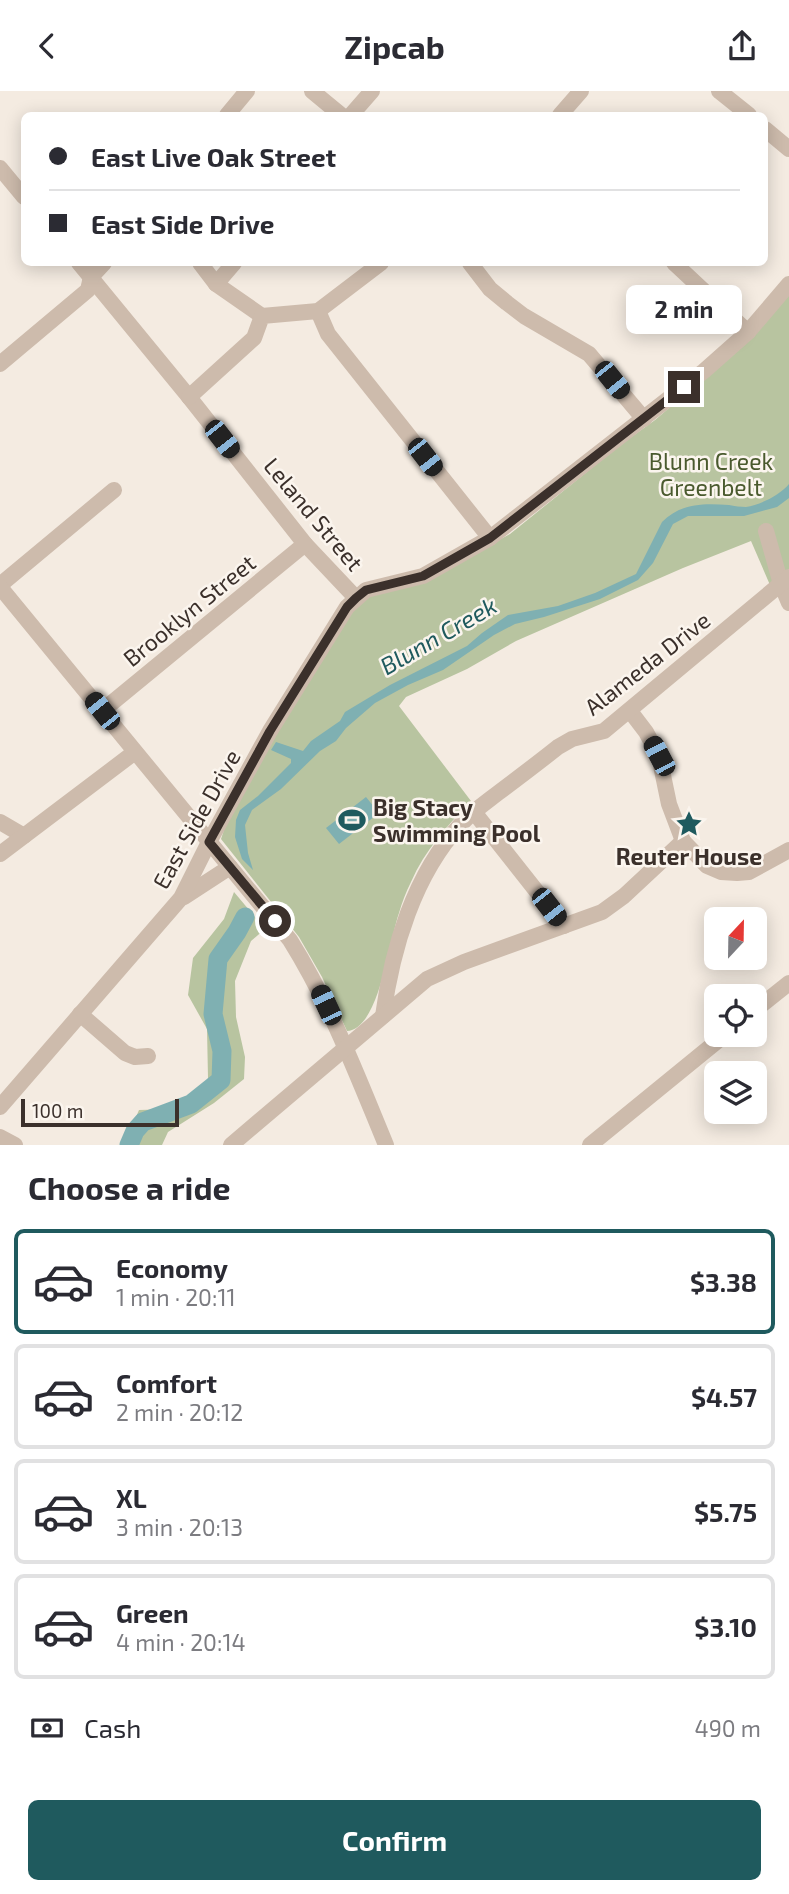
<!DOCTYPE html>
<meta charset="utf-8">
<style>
body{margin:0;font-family:"Exo 2",sans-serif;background:#f2f2f3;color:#2b2b33;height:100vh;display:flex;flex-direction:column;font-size:26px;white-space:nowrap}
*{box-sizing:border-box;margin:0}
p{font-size:23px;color:#7c7c81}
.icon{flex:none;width:38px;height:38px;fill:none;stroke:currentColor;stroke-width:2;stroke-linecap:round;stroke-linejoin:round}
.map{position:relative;height:1054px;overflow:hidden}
.side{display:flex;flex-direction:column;background:#fff;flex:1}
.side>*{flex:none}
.guide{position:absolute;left:21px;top:21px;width:747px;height:154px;border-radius:10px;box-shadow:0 4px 18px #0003;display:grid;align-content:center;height:154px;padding:0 28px;background:#fff}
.needle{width:46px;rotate:22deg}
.fabs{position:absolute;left:704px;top:816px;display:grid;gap:14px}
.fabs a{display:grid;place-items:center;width:63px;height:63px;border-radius:10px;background:#fff;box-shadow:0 4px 18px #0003;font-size:35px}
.scale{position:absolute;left:21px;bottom:18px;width:158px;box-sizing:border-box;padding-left:7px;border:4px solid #3b302b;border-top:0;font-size:19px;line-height:24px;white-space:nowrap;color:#3b302b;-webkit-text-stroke:5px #fbf5ee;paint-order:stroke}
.end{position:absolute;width:32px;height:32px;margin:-16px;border:9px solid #3b302b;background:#fff;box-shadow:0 0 0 4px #fff}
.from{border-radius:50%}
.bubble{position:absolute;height:49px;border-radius:10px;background:#fff;box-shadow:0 4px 18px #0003;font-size:23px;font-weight:700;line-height:49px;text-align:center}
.car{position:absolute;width:21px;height:42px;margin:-21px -10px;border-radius:9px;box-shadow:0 0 5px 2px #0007;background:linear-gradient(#222 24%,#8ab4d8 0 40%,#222 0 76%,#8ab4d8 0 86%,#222 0)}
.guide b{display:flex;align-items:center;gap:24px;height:66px;font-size:26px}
.guide b+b{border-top:2px solid #e1e1e2}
.guide i{width:18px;height:18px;background:#2b2b33}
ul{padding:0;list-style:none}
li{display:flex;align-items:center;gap:21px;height:105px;margin:0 14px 10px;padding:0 14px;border:4px solid #e1e1e2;border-radius:10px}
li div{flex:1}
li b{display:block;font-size:26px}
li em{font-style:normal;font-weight:700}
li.current{border-color:#1f5a5e}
li>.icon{width:63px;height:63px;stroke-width:1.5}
h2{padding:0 28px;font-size:32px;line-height:84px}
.pay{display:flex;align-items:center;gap:18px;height:77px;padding:0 28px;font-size:26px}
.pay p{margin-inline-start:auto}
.action{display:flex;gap:14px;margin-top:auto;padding:14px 28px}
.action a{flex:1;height:80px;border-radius:10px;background:#1f5a5e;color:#fff;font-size:28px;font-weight:700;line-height:80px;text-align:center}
header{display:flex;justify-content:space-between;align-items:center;height:91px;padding:0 28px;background:#fff;font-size:32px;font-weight:700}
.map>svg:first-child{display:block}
</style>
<header><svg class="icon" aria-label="back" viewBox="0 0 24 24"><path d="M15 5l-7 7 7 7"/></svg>Zipcab<svg class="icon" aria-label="share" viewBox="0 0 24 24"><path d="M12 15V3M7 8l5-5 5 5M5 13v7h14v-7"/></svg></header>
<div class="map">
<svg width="789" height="1054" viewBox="0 0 789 1054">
<rect width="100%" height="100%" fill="#f4ebe1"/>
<!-- green -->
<g fill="#b8c4a0">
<path d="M789,202v276l-19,16 -19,-44 -68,27 -167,73 -49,28 -61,28 -7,9 72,95c-24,25 -46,49 -60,81 -5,10 -9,20 -12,31 -9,25 -20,117 -52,118l-25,-54 -23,-40 -78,-98 3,-9 58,-111 75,-116 10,-9 53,-11 90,-49 109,-88 36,-26 97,-83z"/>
<polygon points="234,801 265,838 251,850 235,890 236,926 245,966 244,988 214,1012 168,1041 162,1054 124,1054 139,1019 172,1018 205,997 208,987 207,938 188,904 193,867 224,828"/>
</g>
<!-- water -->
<g fill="#7fb0b2">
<path d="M789,393v14l-12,9 -33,9h-56l-15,8 -20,39 -15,17 -38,19 -56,18 -29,7 -21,11 -51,35 -35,15 -33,18 -29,25 -10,13 -16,10 -39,38 -29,21 -7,15 3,28 5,17 -11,-11 -7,-22 1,-17 4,-10 18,-14 33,-33v-4l-20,-9 5,-8 27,9 8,-10 29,-20 5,-9 45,-27 77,-39 15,-13 26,-18 50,-9 37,-13 41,-19 26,-52c19,-19 42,-19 67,-17 5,1 12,2 17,2 14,-2 34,-12 43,-23z"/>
<polygon points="366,706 379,722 339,753 326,737"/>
</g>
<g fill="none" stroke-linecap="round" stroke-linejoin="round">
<!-- river -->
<polyline stroke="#7fb0b2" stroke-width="19" points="129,1054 135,1040 143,1031 191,1013 221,989 222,960 213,923 218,868 237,841 245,826"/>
<!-- minor -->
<g stroke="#cdbbac" stroke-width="16">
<polyline points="312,0 341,24"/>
<polyline points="719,0 749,24"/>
<polyline points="227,24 247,0"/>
<polyline points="351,24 372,0"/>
<polyline points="560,24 581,0"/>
<polyline points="765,38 789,58"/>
<polyline points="0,77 24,106"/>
<polyline points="79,172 189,306 305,453 356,507"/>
<polyline points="200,172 216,193 262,225"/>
<polyline points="470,172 490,198 507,212 524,225 589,263 644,328"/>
<polyline points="674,172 748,241"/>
<polyline points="216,193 234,172"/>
<polyline points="318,220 328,243 490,447"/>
<polyline points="0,273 88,199 91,186 104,172"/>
<polyline points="189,306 254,247 262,225 318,220 381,172"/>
<polyline points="766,440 781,493 789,512"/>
<polyline points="0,494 114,399"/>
<path d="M0,496l290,353c40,64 67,135 96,205"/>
<polyline points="102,620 305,453"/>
<polyline points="630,620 646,641 659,665 669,713 683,750 707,775 721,781 737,782 749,781 789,759"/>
<polyline points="474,721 564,835"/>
<polyline points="0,731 24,745"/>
<polyline points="0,763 135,661"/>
<polyline points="184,806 230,776"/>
<polyline points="754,920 789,892"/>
<polyline points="80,923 125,962 135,966 148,965"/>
<path d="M383,925c9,-67 31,-142 78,-192 11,-12 24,-21 37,-31 20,-15 40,-30 60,-46l14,-8 32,-8 185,-154"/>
<polyline points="0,1016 181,807 209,751 270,640 347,516 366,499 423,485 490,447 704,280 748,241 789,193"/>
<polyline points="0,1046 15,1054"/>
<polyline points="231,1054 427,888 464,871 602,821 624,805 683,750"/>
<polyline points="590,1054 726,943"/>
</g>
</g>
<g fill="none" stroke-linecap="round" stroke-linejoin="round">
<!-- route -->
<polyline stroke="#3b302b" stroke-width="9" points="275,830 209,751 270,640 347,516 356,507 366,499 423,485 490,447 684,296"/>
</g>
<!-- icons -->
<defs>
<symbol id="stadium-bare" viewBox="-9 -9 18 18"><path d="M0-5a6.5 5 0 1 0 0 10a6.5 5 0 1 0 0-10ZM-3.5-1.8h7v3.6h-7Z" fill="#1f5a5e" stroke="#fbf5ee" stroke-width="2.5" paint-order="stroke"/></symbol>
<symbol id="sight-bare" viewBox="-9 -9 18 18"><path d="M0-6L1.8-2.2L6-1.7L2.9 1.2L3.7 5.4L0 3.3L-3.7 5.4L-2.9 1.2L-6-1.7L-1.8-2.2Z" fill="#1f5a5e" stroke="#fbf5ee" stroke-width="2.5" paint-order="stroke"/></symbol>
</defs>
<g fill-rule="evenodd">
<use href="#stadium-bare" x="333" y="710" width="38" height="38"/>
<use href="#sight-bare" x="670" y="714" width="38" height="38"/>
</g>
<g text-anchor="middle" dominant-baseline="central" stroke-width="5" stroke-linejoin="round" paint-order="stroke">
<!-- park labels -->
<g font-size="23" fill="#4a5a2e" stroke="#fbf5ee">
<text x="711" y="370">Blunn Creek<tspan x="711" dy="26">Greenbelt</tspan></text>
</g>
<!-- street labels -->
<g font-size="23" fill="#3b302b" stroke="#fbf5ee">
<text transform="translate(314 423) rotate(50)">Leland Street</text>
<text transform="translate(189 519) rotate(-39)">Brooklyn Street</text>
<text transform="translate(647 572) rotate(-38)">Alameda Drive</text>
<text transform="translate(196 728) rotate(-61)">East Side Drive</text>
</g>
<!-- poi labels -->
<g font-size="23" font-weight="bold" fill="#3b302b" stroke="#fbf5ee" text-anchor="start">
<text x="373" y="716">Big Stacy<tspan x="373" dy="26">Swimming Pool</tspan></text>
<text x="689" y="765" text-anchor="middle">Reuter House</text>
</g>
<!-- water labels -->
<g font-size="24" font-style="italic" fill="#1f5a5e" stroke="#fbf5ee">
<text transform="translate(438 544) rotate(-30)">Blunn Creek</text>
</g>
</g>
</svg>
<div class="fabs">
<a><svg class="needle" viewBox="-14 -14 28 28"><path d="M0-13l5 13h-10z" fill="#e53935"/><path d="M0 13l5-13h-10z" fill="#7c7c81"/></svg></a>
<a><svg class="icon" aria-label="locate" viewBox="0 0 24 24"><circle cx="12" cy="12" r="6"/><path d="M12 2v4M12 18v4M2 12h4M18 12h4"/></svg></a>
<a><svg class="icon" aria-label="layers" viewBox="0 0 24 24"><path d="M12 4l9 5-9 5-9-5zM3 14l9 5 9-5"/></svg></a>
</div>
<div class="scale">100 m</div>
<i class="end from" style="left:275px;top:830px"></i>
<i class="end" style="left:684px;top:296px"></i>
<div class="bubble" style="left:626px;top:194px;width:116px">2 min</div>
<i class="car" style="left:612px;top:289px;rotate:141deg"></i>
<i class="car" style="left:222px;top:348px;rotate:142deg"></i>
<i class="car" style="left:425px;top:366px;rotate:142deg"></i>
<i class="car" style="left:102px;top:620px;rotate:321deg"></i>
<i class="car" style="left:659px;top:665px;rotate:332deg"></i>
<i class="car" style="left:549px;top:816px;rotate:142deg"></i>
<i class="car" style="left:326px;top:914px;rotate:335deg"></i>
<div class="guide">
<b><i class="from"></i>East Live Oak Street</b>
<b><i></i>East Side Drive</b>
</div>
</div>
<section class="side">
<h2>Choose a ride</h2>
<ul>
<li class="current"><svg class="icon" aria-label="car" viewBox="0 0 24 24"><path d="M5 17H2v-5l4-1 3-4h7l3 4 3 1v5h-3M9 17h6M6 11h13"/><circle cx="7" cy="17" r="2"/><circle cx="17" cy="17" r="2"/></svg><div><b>Economy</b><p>1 min · 20:11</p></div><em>$3.38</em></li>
<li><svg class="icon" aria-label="car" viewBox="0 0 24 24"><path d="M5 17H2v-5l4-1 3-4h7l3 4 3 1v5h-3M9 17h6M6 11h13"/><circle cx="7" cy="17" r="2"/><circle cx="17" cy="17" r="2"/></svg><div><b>Comfort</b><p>2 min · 20:12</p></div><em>$4.57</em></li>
<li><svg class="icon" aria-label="car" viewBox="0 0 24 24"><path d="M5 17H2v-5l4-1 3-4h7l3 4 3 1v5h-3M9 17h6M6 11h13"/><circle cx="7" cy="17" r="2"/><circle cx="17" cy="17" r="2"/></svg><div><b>XL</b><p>3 min · 20:13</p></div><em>$5.75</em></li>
<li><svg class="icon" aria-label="car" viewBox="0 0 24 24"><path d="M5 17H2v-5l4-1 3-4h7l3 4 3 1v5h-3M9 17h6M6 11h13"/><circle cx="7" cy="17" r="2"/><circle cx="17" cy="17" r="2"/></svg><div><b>Green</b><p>4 min · 20:14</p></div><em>$3.10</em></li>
</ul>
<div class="pay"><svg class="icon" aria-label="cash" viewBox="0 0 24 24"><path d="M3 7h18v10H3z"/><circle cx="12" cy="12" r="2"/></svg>Cash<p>490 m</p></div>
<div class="action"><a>Confirm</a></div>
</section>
